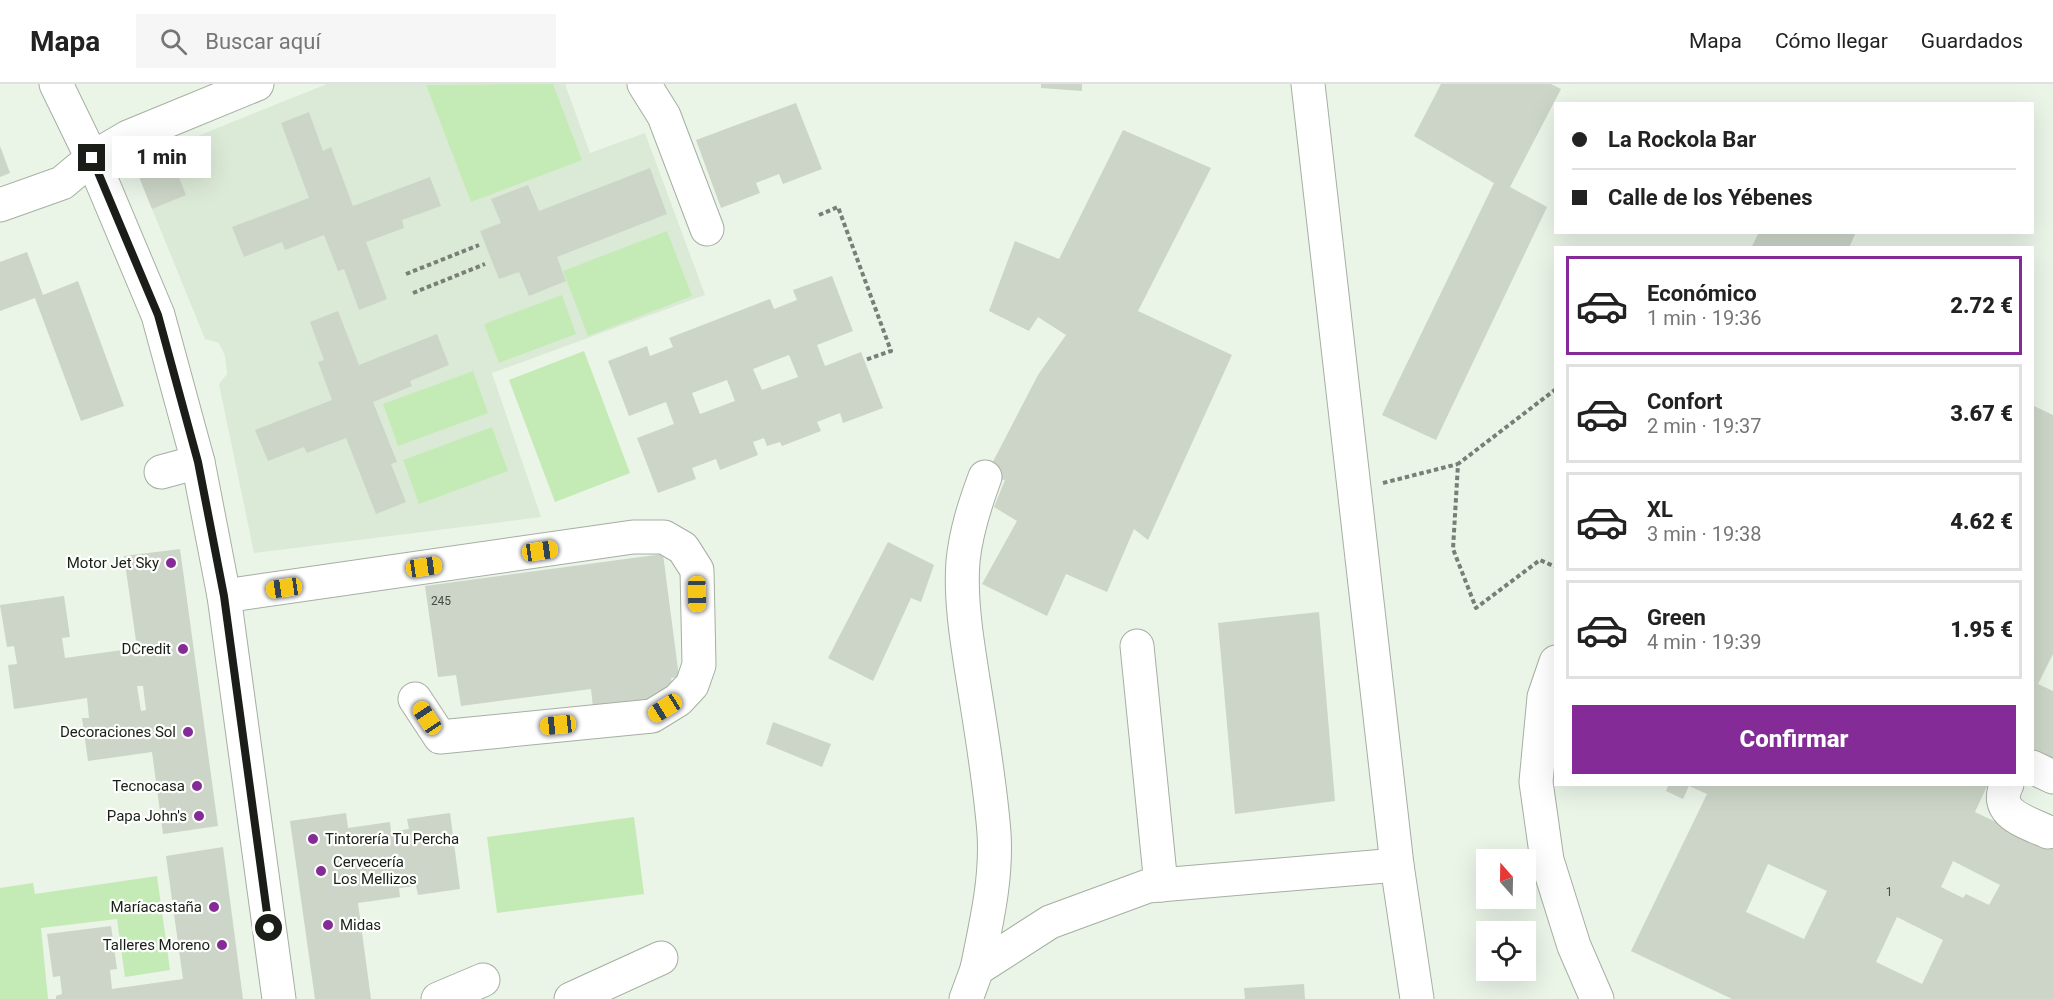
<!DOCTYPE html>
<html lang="es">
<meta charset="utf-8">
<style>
body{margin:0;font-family:Roboto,sans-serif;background:#f6f6f6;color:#222;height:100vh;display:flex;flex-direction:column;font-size:22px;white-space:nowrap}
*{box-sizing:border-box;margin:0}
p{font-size:20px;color:#767676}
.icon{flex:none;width:33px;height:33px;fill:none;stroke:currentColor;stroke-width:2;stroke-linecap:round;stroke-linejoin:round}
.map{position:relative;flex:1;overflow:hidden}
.details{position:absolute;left:1554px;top:162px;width:480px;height:540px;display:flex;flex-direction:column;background:#fff;border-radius:0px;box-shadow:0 6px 24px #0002}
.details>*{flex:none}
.hud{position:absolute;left:1554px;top:18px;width:480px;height:132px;border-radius:0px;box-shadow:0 6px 24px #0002;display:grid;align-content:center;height:132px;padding:0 18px;background:#fff}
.needle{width:39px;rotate:340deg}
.controls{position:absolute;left:1476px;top:765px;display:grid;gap:12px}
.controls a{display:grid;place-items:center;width:60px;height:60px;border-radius:0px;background:#fff;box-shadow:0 6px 24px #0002;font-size:30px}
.end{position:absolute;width:27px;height:27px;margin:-14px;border:8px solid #1a1d18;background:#fff;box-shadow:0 0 0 3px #fff}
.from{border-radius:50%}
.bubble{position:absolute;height:42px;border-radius:0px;background:#fff;box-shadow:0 6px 24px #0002;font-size:20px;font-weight:800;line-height:42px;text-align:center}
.car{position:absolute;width:18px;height:36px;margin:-18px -9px;border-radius:8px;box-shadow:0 0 4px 2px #0007;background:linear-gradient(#f5c518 24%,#345 0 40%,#f5c518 0 76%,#345 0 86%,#f5c518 0)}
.hud b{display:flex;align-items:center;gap:21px;height:57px;font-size:22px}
.hud b+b{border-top:2px solid #e0e0e0}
.hud i{width:15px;height:15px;background:#222}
ul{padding:10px 0 0;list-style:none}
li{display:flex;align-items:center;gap:18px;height:99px;margin:0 12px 9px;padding:0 6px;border:3px solid #e0e0e0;border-radius:0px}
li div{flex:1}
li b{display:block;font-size:22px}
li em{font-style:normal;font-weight:800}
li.current{border-color:#852b97}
li>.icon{width:54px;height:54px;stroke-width:1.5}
.cta{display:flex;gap:12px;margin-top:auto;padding:12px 18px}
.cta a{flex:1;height:69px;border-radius:0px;background:#852b97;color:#fff;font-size:24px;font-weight:800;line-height:69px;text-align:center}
header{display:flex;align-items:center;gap:36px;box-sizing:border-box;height:84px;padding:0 30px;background:#fff;border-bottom:2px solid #e0e0e0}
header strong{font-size:28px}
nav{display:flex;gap:33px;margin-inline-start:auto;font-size:21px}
.search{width:420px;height:54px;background:#f6f6f6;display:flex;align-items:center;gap:15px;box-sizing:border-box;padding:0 21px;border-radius:0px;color:#767676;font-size:22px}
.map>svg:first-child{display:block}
</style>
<header>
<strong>Mapa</strong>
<div class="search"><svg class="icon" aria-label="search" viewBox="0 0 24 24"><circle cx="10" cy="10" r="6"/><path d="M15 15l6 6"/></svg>Buscar aquí</div>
<nav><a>Mapa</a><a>Cómo llegar</a><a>Guardados</a></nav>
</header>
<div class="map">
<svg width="2053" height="915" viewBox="0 0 2053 915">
<rect width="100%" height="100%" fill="#eaf4e7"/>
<!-- built -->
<polygon fill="#dbead6" points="327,0 565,0 590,69 645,49 705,211 492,289 541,433 254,469 219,300 227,290 225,272 219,259 205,255 133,78"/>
<!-- green -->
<g fill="#c4eab6">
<polygon points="553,0 582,76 471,118 426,1"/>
<polygon points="667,147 692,212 588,252 563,187"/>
<polygon points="562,211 576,250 499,279 484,240"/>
<polygon points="584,267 630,389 555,418 509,296"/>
<polygon points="473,287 488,329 398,362 383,320"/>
<polygon points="492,343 508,387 419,420 403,376"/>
<polygon points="634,733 644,810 497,829 487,753"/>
<polygon points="157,792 170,886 125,893 117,835 41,844 48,915 0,915 0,804 33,799 35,810"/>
</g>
<!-- building -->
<g fill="#ccd5c8" fill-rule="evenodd">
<polygon points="1041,0 1082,0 1082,7 1041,4"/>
<polygon points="1441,0 1551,0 1561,5 1510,103 1547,123 1436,356 1382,331 1494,99 1414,52"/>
<polygon points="796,19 822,85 783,100 779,90 756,99 760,109 721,124 696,56"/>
<polygon points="309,28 323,67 331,63 353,122 430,93 441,122 402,136 404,144 366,158 387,215 359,226 344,185 338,187 324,151 285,166 282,158 244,173 232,143 309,114 281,39"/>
<polygon points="1123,46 1211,84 1138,227 1232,271 1148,456 1134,445 1107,508 1066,490 1047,532 982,500 1017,437 994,423 1005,396 985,393 1038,291 1066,251 1038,233 1029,247 989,227 1015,157 1059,175"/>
<polygon points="0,62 10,89 0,93"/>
<polygon points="167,64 186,111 152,125 133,78"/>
<polygon points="650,84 667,130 557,173 566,197 529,212 519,188 499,195 480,147 501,139 491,115 528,101 539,127"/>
<polygon points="1759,148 1856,148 1849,164 1751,164"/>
<polygon points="27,168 43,211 78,197 124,322 81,337 35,214 0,227 0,178"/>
<path d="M832,192l21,55 -36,14 8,21 36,-14 22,56 -40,15 -3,-10 -23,9 4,9 -39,15 -2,-4 -13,4 -3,-8 -11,4 5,13 -38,15 -4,-11 -24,9 4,11 -38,14 -21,-55 37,-14 -8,-22 -37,14 -21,-55 39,-15 3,10 23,-9 -4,-9 101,-39 4,10 23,-9 -4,-10zM789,271l9,22 -36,13 -9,-21zM727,296l8,21 -35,13 -8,-21z"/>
<polygon points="338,227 359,281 437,250 449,281 410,297 412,302 373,318 397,378 391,380 406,418 376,430 346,354 307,369 304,363 268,377 255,346 332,316 318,278 324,276 310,238"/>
<polygon points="2032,321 2053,331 2053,570 2038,600 2053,607 2053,675 2032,665"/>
<polygon points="888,458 934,481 921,518 911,514 873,597 828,574"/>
<path d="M180,465l38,277 -55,8 -11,-82 -64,9 -6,-43h7l-2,-20 -73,11 -6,-44 9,-1 -3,-18 -7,1 -7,-42 64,-9 6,41 -8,1 3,20 72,-10 -13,-92zM137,602h6l3,24 -5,1z"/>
<polygon points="663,470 679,593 671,594 674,612 593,623 591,605 461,622 456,591 438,593 425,502"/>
<polygon points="1319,528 1335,717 1235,730 1218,539"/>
<polygon points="773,638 831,660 822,683 766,660"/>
<path d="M1669,700h319l-13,28 67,32 11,-23v178h-321l-101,-48 76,-157 -18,-8 -6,13 -17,-8zM1953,777l47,24 -11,20 -23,-11 -3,4 -22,-11zM1768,780l59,27 -23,48 -58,-27zM1897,833l46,23 -21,44 -46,-22z"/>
<polygon points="346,729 348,744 390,738 391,748 409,745 407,735 450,729 460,805 418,811 416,802 399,804 400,813 358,819 371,915 315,915 290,737"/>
<polygon points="223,763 243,915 56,915 56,912 62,910 60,892 53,893 47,850 111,842 117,885 110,886 112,905 183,895 166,772"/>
<polygon points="1304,900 1305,915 1245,915 1244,904"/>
</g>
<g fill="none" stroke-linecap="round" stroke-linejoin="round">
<defs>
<g id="minor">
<polyline points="56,0 92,74 158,231 198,378 224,512 279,915"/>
<polyline points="644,0 664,32 707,145"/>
<polyline points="1308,0 1397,781 1417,915"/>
<polyline points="0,121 62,99 92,74 128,53 257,0"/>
<polyline points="161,388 198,378"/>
<polyline points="224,512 633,453 664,453 683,464 697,486 699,581 692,601 678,616 652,632 440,653 415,615"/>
<polyline points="1137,562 1161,801"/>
<polyline points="1556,578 1544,613 1536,698 1547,776 1574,862 1597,915"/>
<polyline points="2032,683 2053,693"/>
<path d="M2007,700c-15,30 20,38 41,48"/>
<path d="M977,885c9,-45 20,-90 17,-136 -4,-52 -13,-103 -21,-154 -6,-38 -13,-80 -10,-118 3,-30 12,-57 22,-84"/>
<polyline points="438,915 483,896"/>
<polyline points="571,915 661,874"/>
<polyline points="966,915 977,885 1050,838 1148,802 1397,781"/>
</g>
</defs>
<!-- minor casing -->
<use href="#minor" stroke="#a5afa2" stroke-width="35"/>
<!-- path -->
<g stroke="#787f76" stroke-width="4" stroke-dasharray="4.5 3" stroke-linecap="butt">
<polyline points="819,131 838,123 891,267 865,276"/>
<polyline points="406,190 479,161"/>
<polyline points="413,209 485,180"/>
<polyline points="1556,305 1458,380 1453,465 1476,524 1540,476 1556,483"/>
<polyline points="1383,399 1458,380"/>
</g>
<!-- minor -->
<use href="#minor" stroke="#fff" stroke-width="33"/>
</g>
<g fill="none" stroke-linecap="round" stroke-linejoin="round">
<!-- route -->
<polyline stroke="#1a1d18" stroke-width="8" points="92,74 158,231 198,378 224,512 269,844"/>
</g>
<!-- markers -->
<g fill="#852b97" stroke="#fdfffc" stroke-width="2">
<circle cx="171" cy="479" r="6"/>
<circle cx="183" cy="565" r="6"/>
<circle cx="188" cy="648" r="6"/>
<circle cx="197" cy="702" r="6"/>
<circle cx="199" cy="732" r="6"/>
<circle cx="313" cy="755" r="6"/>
<circle cx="321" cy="787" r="6"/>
<circle cx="214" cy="823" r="6"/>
<circle cx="328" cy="841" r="6"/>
<circle cx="222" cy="861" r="6"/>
</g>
<g text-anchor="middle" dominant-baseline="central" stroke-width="4.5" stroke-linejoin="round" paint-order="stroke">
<!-- number labels -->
<g font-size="12" fill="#464b44">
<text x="441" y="517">245</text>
<text x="1889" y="808">1</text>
</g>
<!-- poi labels -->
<g font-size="15" fill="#1a1d18" stroke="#fdfffc" text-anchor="end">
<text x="159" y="479">Motor Jet Sky</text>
<text x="171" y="565">DCredit</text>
<text x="176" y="648">Decoraciones Sol</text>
<text x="185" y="702">Tecnocasa</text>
<text x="187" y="732">Papa John's</text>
<text x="325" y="755" text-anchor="start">Tintorería Tu Percha</text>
<text x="333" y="778" text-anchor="start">Cervecería<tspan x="333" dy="17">Los Mellizos</tspan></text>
<text x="202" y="823">Maríacastaña</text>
<text x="340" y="841" text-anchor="start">Midas</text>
<text x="210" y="861">Talleres Moreno</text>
</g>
</g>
</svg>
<div class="controls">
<a><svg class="needle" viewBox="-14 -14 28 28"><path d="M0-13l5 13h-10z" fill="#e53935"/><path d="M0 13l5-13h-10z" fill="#767676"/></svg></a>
<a><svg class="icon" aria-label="locate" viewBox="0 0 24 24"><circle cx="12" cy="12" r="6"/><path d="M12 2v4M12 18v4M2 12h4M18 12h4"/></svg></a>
</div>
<i class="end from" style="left:269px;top:844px"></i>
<i class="end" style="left:92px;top:74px"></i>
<div class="bubble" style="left:112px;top:52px;width:99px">1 min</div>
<i class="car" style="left:540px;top:467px;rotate:82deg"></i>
<i class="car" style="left:424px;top:483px;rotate:82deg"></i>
<i class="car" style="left:284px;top:504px;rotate:262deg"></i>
<i class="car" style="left:697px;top:510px;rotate:179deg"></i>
<i class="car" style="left:665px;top:624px;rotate:238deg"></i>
<i class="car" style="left:427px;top:634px;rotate:326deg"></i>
<i class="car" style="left:558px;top:641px;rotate:264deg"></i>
<div class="hud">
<b><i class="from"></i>La Rockola Bar</b>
<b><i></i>Calle de los Yébenes</b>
</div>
<section class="details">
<ul>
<li class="current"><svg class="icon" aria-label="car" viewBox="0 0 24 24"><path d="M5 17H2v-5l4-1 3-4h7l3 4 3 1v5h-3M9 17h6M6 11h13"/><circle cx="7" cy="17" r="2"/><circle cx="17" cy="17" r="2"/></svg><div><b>Económico</b><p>1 min · 19:36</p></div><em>2.72 €</em></li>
<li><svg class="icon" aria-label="car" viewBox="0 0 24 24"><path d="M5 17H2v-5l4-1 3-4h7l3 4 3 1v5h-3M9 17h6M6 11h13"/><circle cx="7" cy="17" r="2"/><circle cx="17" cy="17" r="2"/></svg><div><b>Confort</b><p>2 min · 19:37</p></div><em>3.67 €</em></li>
<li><svg class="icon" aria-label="car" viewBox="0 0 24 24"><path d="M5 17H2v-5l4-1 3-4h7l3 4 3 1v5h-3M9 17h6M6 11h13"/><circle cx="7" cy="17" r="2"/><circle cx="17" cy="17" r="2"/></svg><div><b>XL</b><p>3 min · 19:38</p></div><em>4.62 €</em></li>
<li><svg class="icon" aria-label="car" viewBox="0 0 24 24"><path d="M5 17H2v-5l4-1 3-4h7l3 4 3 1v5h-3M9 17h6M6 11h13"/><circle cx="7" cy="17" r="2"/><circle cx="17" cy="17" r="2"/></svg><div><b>Green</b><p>4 min · 19:39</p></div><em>1.95 €</em></li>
</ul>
<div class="cta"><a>Confirmar</a></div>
</section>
</div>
